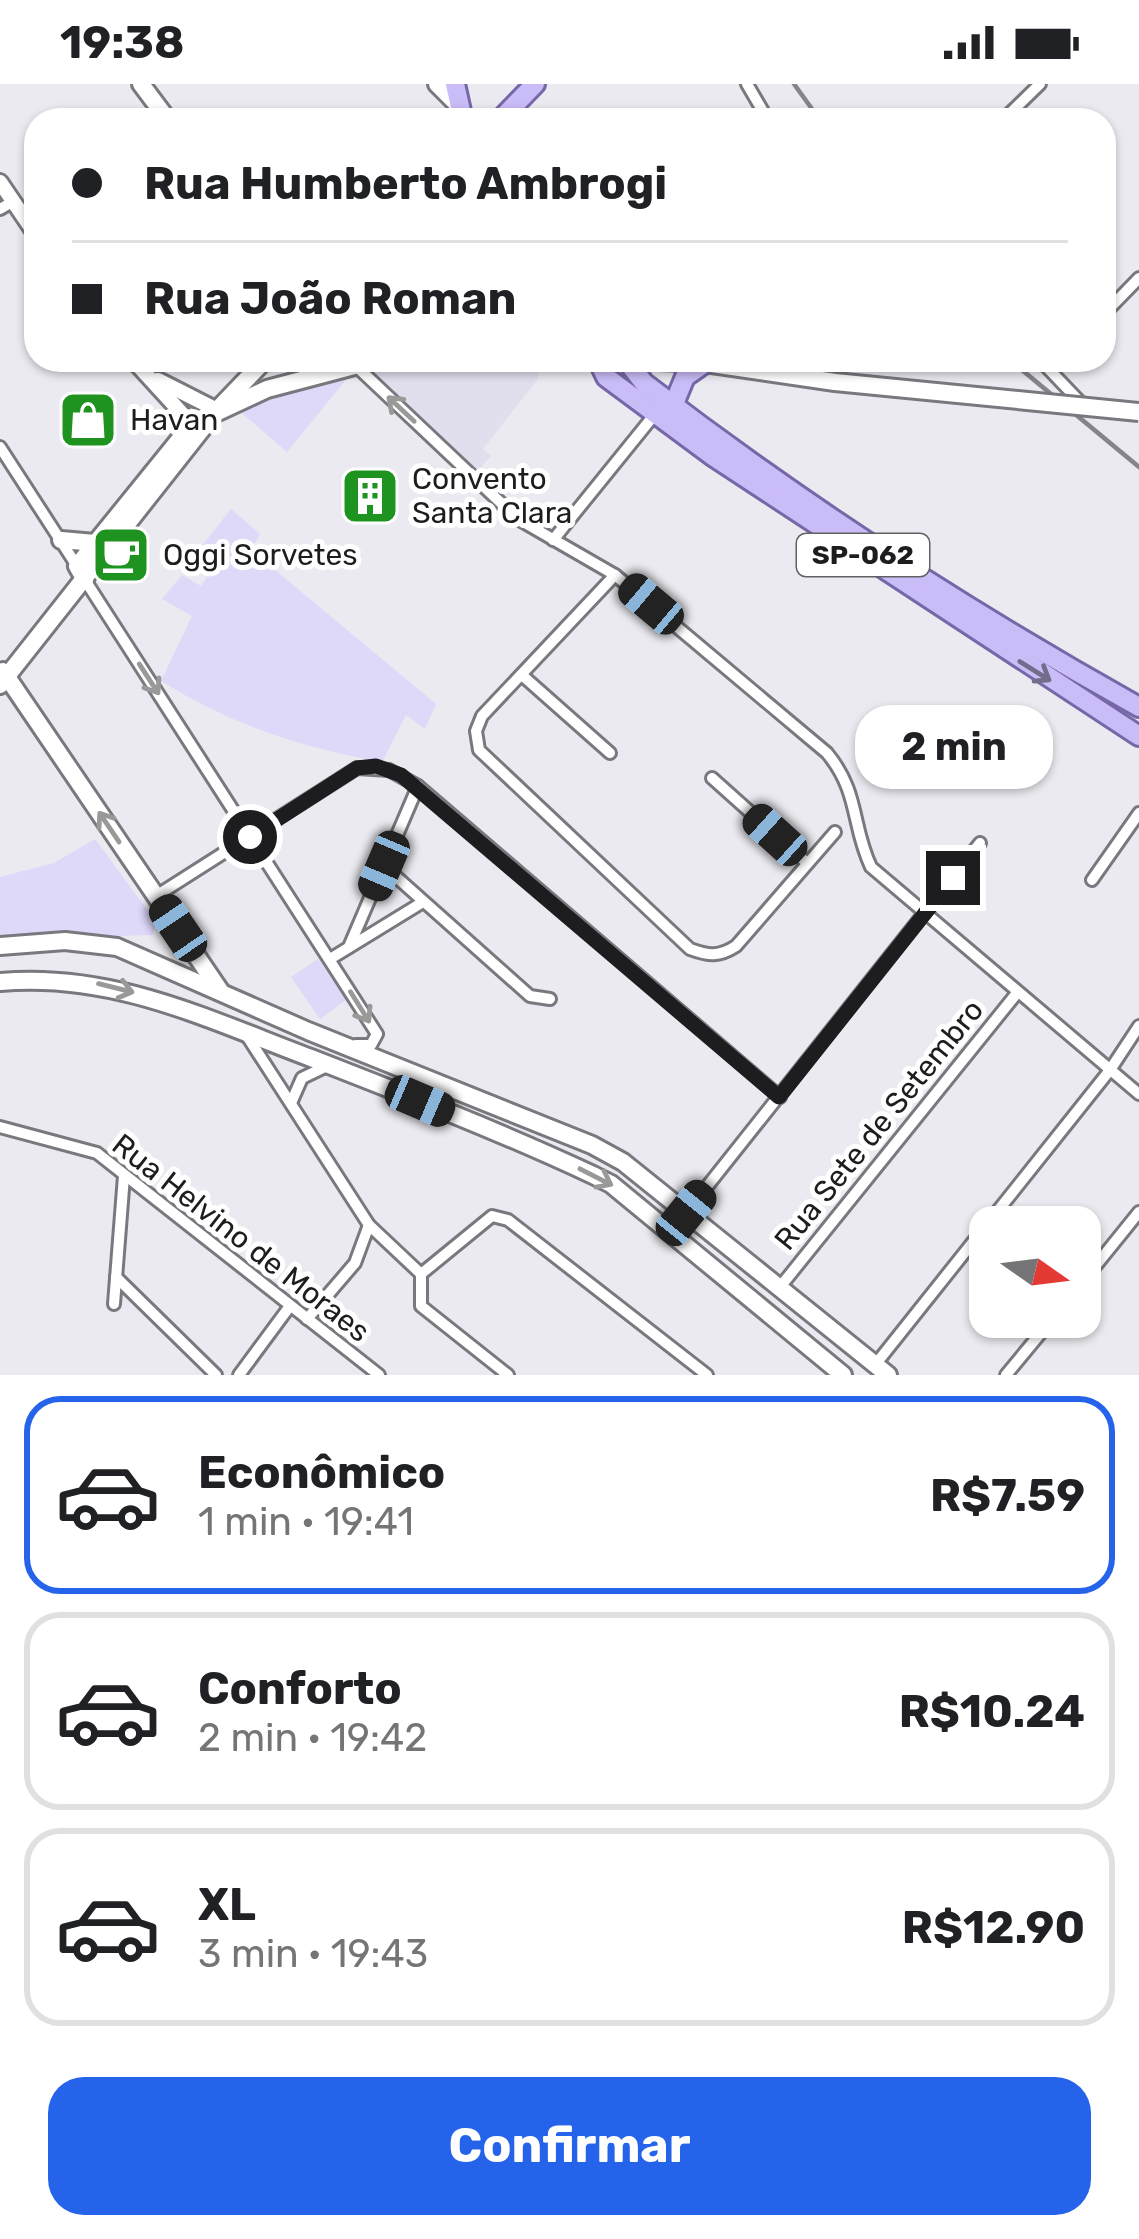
<!DOCTYPE html>
<html lang="pt">
<meta charset="utf-8">
<style>
body{margin:0;font-family:Rubik,sans-serif;background:#f2f2f2;color:#202124;height:100vh;display:flex;flex-direction:column;font-size:45px;white-space:nowrap}
*{box-sizing:border-box;margin:0}
p{font-size:39px;color:#757577}
.icon{flex:none;width:66px;height:66px;fill:none;stroke:currentColor;stroke-width:2;stroke-linecap:round;stroke-linejoin:round}
.map{position:relative;height:1291px;overflow:hidden}
.panel{display:flex;flex-direction:column;background:#fff;flex:1}
.panel>*{flex:none}
.hud{position:absolute;left:24px;top:24px;width:1092px;height:264px;border-radius:36px;box-shadow:0 3px 9px #0004;display:grid;align-content:center;height:264px;padding:0 48px;background:#fff}
.needle{width:78px;rotate:104deg}
.buttons{position:absolute;left:969px;top:1122px;display:grid;gap:24px}
.buttons a{display:grid;place-items:center;width:132px;height:132px;border-radius:24px;background:#fff;box-shadow:0 3px 9px #0004;font-size:60px}
.end{position:absolute;width:54px;height:54px;margin:-27px;border:15px solid #1d1c1f;background:#fff;box-shadow:0 0 0 6px #fff}
.from{border-radius:50%}
.bubble{position:absolute;height:84px;border-radius:36px;background:#fff;box-shadow:0 3px 9px #0004;font-size:39px;font-weight:700;line-height:84px;text-align:center}
.car{position:absolute;width:36px;height:72px;margin:-36px -18px;border-radius:15px;box-shadow:0 0 9px 3px #0007;background:linear-gradient(#222 24%,#8ab4d8 0 40%,#222 0 76%,#8ab4d8 0 86%,#222 0)}
.hud b{display:flex;align-items:center;gap:42px;height:114px;font-size:45px}
.hud b+b{border-top:3px solid #e0e0e0}
.hud i{width:30px;height:30px;background:#202124}
ul{padding:21px 0 0;list-style:none}
li{display:flex;align-items:center;gap:36px;height:198px;margin:0 24px 18px;padding:0 24px;border:6px solid #e0e0e0;border-radius:36px}
li div{flex:1}
li b{display:block;font-size:45px}
li em{font-style:normal;font-weight:700}
li.current{border-color:#2563eb}
li>.icon{width:108px;height:108px;stroke-width:1.5}
.primary-button{display:flex;gap:24px;margin-top:auto;padding:24px 48px}
.primary-button a{flex:1;height:138px;border-radius:36px;background:#2563eb;color:#fff;font-size:48px;font-weight:700;line-height:138px;text-align:center}
.status{display:flex;justify-content:space-between;align-items:center;height:84px;padding:0 60px;background:#fff;direction:ltr}
.status svg{height:33px;fill:currentColor}
.map>svg:first-child{display:block}
</style>
<div class="status"><b>19:38</b><svg viewBox="0 0 49 12"><path d="M0 12V9h3v3zM5 12V6h3v6zM10 12V3h3v9zM15 12V0h3v12zM26 1h20v11H26zM47 4h2v5h-2z"/></svg></div>
<div class="map">
<svg width="1139" height="1291" viewBox="0 0 1139 1291">
<rect width="100%" height="100%" fill="#ebeaf0"/>
<!-- built -->
<polygon fill="#e1dfed" points="450,277 538,284 538,295 483,365 491,372 474,391 367,288 396,279"/>
<!-- green -->
<g fill="#ded8f9">
<polygon points="349,292 287,368 236,324"/>
<path d="M231,425l29,25 -9,16 185,154 -11,25 -19,-14 -24,47c-82,-15 -150,-37 -221,-81l31,-65 -30,-17 20,-24 19,11 10,-16 -17,-14z"/>
<polygon points="95,755 156,838 153,851 0,855 0,793 54,779"/>
<polygon points="318,875 346,916 320,935 291,893"/>
</g>
<g fill="none" stroke-linecap="round" stroke-linejoin="round">
<defs>
<g id="minor">
<polyline points="747,0 768,36"/>
<polyline points="1003,36 1040,0"/>
<polyline points="0,125 12,118"/>
<polyline points="1104,230 1139,194"/>
<polyline points="1040,276 1083,321"/>
<path d="M356,282l162,153 97,56 212,178c33,40 24,72 44,114l268,227"/>
<polyline points="0,363 77,482"/>
<polyline points="553,456 655,330"/>
<path d="M615,491l-133,141 -6,15 3,19 211,199c19,7 29,8 46,-3l99,-114"/>
<polyline points="85,496 377,950 371,961 356,961"/>
<polyline points="523,592 610,669"/>
<polyline points="712,694 807,779"/>
<polyline points="384,782 530,912 550,915"/>
<polyline points="1092,796 1139,729"/>
<polyline points="156,812 357,684 389,686 418,702 780,1013"/>
<polyline points="349,863 418,702"/>
<polyline points="330,875 423,818"/>
<polyline points="247,952 369,1141 421,1190"/>
<polyline points="291,1019 302,994 327,982"/>
<polyline points="0,1043 97,1069 379,1291"/>
<polyline points="686,1129 980,759"/>
<polyline points="116,1193 216,1291"/>
<polyline points="1080,1201 1139,1128"/>
<polyline points="780,1203 1017,909"/>
<polyline points="114,1220 124,1092"/>
<polyline points="307,1235 355,1179 369,1141"/>
<polyline points="875,1281 1110,986 1139,942"/>
<polyline points="239,1291 290,1222"/>
<polyline points="508,1291 421,1222 421,1190 492,1132 508,1136 707,1291"/>
<polyline points="1006,1291 1054,1233"/>
</g>
<g id="tertiary">
<polyline points="0,98 36,151"/>
<polyline points="133,276 197,346"/>
<polyline points="158,296 217,326"/>
</g>
<g id="secondary">
<polyline points="141,0 168,36"/>
<polyline points="437,0 459,22"/>
<polyline points="549,276 621,276"/>
<polyline points="636,276 705,279 835,298"/>
<polyline points="61,456 95,459"/>
<polyline points="85,496 77,482 192,340 267,305 377,276"/>
<polyline points="3,587 221,908"/>
<polyline points="0,601 217,326 265,276"/>
<polyline points="0,862 65,857 117,863 308,947 592,1061 623,1078 888,1291"/>
<path d="M0,898c113,-10 207,37 311,76 95,37 190,74 282,117l18,9 232,191"/>
</g>
<g id="primary">
<polyline points="455,0 463,36"/>
<polyline points="500,36 535,0"/>
<polyline points="598,276 606,293 714,373 1139,652"/>
<path d="M626,276l18,23c156,120 323,228 495,324"/>
<polyline points="665,325 673,322 685,293 705,279"/>
</g>
</defs>
<!-- minor casing -->
<use href="#minor" stroke="#79787e" stroke-width="16"/>
<!-- tertiary casing -->
<use href="#tertiary" stroke="#79787e" stroke-width="20"/>
<!-- secondary casing -->
<use href="#secondary" stroke="#79787e" stroke-width="22"/>
<!-- primary casing -->
<use href="#primary" stroke="#7667a8" stroke-width="24"/>
<!-- minor -->
<use href="#minor" stroke="#fff" stroke-width="10"/>
<!-- tertiary -->
<use href="#tertiary" stroke="#fff" stroke-width="14"/>
<!-- secondary -->
<use href="#secondary" stroke="#fff" stroke-width="16"/>
<!-- primary -->
<use href="#primary" stroke="#cabcf7" stroke-width="18"/>
<!-- rail -->
<g stroke="#858489" stroke-width="4.5">
<polyline points="794,0 820,36"/>
<polyline points="1010,276 1139,383"/>
</g>
<defs>
<polyline id="secondary-bridge" points="835,298 1139,328"/>
</defs>
<!-- secondary-bridge casing -->
<use href="#secondary-bridge" stroke="#79787e" stroke-width="22" stroke-linecap="butt"/>
<!-- secondary-bridge -->
<use href="#secondary-bridge" stroke="#fff" stroke-width="16"/>
</g>
<!-- one-way arrows -->
<defs><path id="oneway-shaft" d="M-6 0H5M1.5-3L5.5 0L1.5 3" fill="none" stroke-width="1.6" stroke-linecap="round" stroke-linejoin="round" transform="scale(3)"/></defs>
<g stroke="#99999a">
<use href="#oneway-shaft" transform="translate(401 325) rotate(-137)"/>
<use href="#oneway-shaft" transform="translate(149 595) rotate(57)"/>
<use href="#oneway-shaft" transform="translate(109 743) rotate(-124)"/>
<use href="#oneway-shaft" transform="translate(116 904) rotate(14)"/>
<use href="#oneway-shaft" transform="translate(360 923) rotate(58)"/>
<use href="#oneway-shaft" transform="translate(596 1093) rotate(27)"/>
</g>
<use stroke="#746c8b" href="#oneway-shaft" transform="translate(1035 587) rotate(32)"/>
<g fill="none" stroke-linecap="round" stroke-linejoin="round">
<!-- route -->
<polyline stroke="#1d1c1f" stroke-width="15" points="250,753 357,684 376,682 401,691 779,1013 953,794"/>
</g>
<!-- icons -->
<defs>
<symbol id="shop-square" viewBox="-11 -11 22 22"><rect x="-9" y="-9" width="18" height="18" rx="4" fill="#1f931f" stroke="#fff"/><path d="M-5-2.5h2.3a2.7 3.5 0 0 1 5.4 0H5L5.5 6h-11ZM-1.5-2.5h3a1.5 2.3 0 0 0-3 0Z" fill="#fff"/></symbol>
<symbol id="building-square" viewBox="-11 -11 22 22"><rect x="-9" y="-9" width="18" height="18" rx="4" fill="#1f931f" stroke="#fff"/><path d="M-4-6H4V6H1V3H-1V6H-4ZM-2.5-4.3h1.7v1.8h-1.7ZM.8-4.3h1.7v1.8H.8ZM-2.5-1h1.7V.8h-1.7ZM.8-1h1.7V.8H.8Z" fill="#fff"/></symbol>
<symbol id="cafe-square" viewBox="-11 -11 22 22"><rect x="-9" y="-9" width="18" height="18" rx="4" fill="#1f931f" stroke="#fff"/><path d="M-5.5-4.5H6V0H3Q3 3.5 0 3.5H-2.5Q-5.5 3.5-5.5 0ZM3-3.2v2h1.7v-2ZM-6 4.5H4V6H-6Z" fill="#fff"/></symbol>
</defs>
<g fill-rule="evenodd">
<use href="#shop-square" x="55" y="303" width="66" height="66"/>
<use href="#building-square" x="337" y="379" width="66" height="66"/>
<use href="#cafe-square" x="88" y="438" width="66" height="66"/>
</g>
<g text-anchor="middle" dominant-baseline="central" stroke-width="10" stroke-linejoin="round" paint-order="stroke">
<!-- shield labels -->
<rect fill="#fff" stroke="#616062" stroke-width="3" x="797" y="450" width="132" height="42" rx="9"/>
<g font-size="27" font-weight="bold" fill="#1d1c1f">
<text x="863" y="471">SP-062</text>
</g>
<!-- poi labels -->
<g font-size="30" fill="#1d1c1f" stroke="#fff" text-anchor="start">
<text x="130" y="336">Havan</text>
<text x="412" y="395">Convento<tspan x="412" dy="34">Santa Clara</tspan></text>
<text x="163" y="471">Oggi Sorvetes</text>
</g>
<!-- street labels -->
<g font-size="30" fill="#1d1c1f" stroke="#fff">
<text transform="translate(879 1041) rotate(-51)">Rua Sete de Setembro</text>
<text transform="translate(241 1154) rotate(38)">Rua Helvino de Moraes</text>
</g>
</g>
</svg>
<div class="buttons">
<a><svg class="needle" viewBox="-14 -14 28 28"><path d="M0-13l5 13h-10z" fill="#e53935"/><path d="M0 13l5-13h-10z" fill="#757577"/></svg></a>
</div>
<i class="end from" style="left:250px;top:753px"></i>
<i class="end" style="left:953px;top:794px"></i>
<div class="bubble" style="left:855px;top:621px;width:198px">2 min</div>
<i class="car" style="left:651px;top:520px;rotate:310deg"></i>
<i class="car" style="left:775px;top:751px;rotate:312deg"></i>
<i class="car" style="left:384px;top:782px;rotate:203deg"></i>
<i class="car" style="left:178px;top:844px;rotate:326deg"></i>
<i class="car" style="left:420px;top:1017px;rotate:113deg"></i>
<i class="car" style="left:686px;top:1129px;rotate:39deg"></i>
<div class="hud">
<b><i class="from"></i>Rua Humberto Ambrogi</b>
<b><i></i>Rua João Roman</b>
</div>
</div>
<section class="panel">
<ul>
<li class="current"><svg class="icon" aria-label="car" viewBox="0 0 24 24"><path d="M5 17H2v-5l4-1 3-4h7l3 4 3 1v5h-3M9 17h6M6 11h13"/><circle cx="7" cy="17" r="2"/><circle cx="17" cy="17" r="2"/></svg><div><b>Econômico</b><p>1 min · 19:41</p></div><em>R$7.59</em></li>
<li><svg class="icon" aria-label="car" viewBox="0 0 24 24"><path d="M5 17H2v-5l4-1 3-4h7l3 4 3 1v5h-3M9 17h6M6 11h13"/><circle cx="7" cy="17" r="2"/><circle cx="17" cy="17" r="2"/></svg><div><b>Conforto</b><p>2 min · 19:42</p></div><em>R$10.24</em></li>
<li><svg class="icon" aria-label="car" viewBox="0 0 24 24"><path d="M5 17H2v-5l4-1 3-4h7l3 4 3 1v5h-3M9 17h6M6 11h13"/><circle cx="7" cy="17" r="2"/><circle cx="17" cy="17" r="2"/></svg><div><b>XL</b><p>3 min · 19:43</p></div><em>R$12.90</em></li>
</ul>
<div class="primary-button"><a>Confirmar</a></div>
</section>
